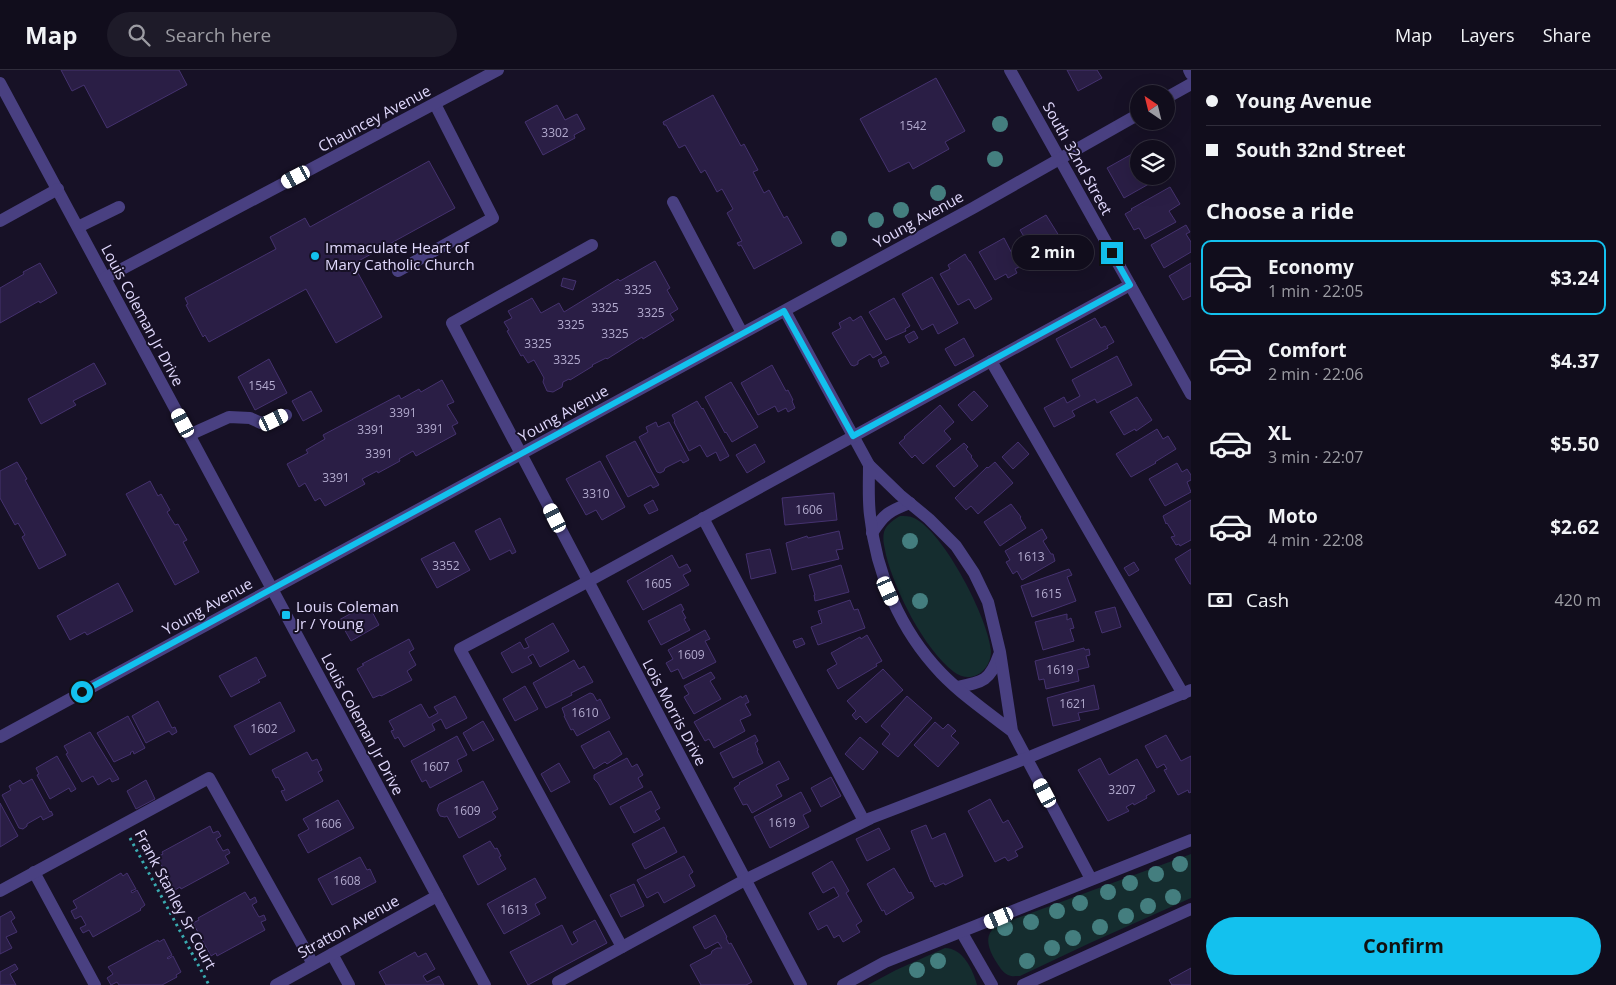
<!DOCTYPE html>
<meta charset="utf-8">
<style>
body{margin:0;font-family:"Open Sans",sans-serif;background:#1e1b29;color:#f1f3f6;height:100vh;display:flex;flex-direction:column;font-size:19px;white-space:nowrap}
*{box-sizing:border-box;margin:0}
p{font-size:16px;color:#9c9ca3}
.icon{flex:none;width:28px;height:28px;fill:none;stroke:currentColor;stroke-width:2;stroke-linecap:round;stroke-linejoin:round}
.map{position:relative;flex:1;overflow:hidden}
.details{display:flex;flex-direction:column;background:#110d1c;width:425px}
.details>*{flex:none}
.banner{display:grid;align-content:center;height:110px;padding:0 15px;background:#110d1c}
.needle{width:32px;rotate:325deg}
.buttons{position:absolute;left:1130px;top:15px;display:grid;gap:10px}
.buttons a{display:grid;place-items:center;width:45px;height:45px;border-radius:50%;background:#110d1c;box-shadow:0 5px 20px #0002,0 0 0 1px #302d3b;font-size:25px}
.end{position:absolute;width:22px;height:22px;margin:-11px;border:6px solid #13c1ee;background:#111;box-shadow:0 0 0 2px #111}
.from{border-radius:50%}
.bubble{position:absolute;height:35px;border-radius:18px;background:#110d1c;box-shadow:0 5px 20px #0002,0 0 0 1px #302d3b;font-size:16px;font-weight:700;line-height:35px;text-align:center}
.car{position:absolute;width:15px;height:30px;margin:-15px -8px;border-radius:6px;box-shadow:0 0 4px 1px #0007;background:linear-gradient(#fff 24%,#345 0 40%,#fff 0 76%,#345 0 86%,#fff 0)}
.banner b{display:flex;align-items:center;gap:18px;height:48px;font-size:19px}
.banner b+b{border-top:1px solid #302d3b}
.banner i{width:12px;height:12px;background:#f1f3f6}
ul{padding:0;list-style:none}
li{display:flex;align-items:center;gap:15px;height:75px;margin:0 10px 8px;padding:0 5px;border:2px solid transparent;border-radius:10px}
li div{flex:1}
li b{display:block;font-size:19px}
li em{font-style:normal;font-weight:700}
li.active{border-color:#13c1ee}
li>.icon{width:45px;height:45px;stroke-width:1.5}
h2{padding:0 15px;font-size:22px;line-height:60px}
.pay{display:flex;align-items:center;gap:12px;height:55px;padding:0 15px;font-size:19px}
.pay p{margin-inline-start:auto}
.primary-button{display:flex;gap:10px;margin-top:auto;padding:10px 15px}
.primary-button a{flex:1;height:58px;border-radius:30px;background:#13c1ee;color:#111;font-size:20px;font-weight:700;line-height:58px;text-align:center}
header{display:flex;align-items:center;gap:30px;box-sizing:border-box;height:70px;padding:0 25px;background:#110d1c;border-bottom:1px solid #302d3b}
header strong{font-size:24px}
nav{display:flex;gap:28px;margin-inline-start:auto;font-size:18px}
.search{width:350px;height:45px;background:#1e1b29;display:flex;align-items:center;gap:12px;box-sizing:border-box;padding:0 18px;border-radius:28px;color:#9c9ca3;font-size:19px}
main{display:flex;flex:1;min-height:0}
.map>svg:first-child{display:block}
</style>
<header>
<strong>Map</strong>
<div class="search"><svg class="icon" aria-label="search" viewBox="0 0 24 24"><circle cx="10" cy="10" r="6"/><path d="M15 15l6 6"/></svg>Search here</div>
<nav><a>Map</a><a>Layers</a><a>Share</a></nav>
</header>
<main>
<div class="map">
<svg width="1191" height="915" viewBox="0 0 1191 915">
<rect width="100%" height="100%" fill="#171126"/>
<!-- green -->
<g fill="#152d2f">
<path d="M900,446c5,0 10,0 14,2 30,14 75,102 77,133 0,20 -20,34 -37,21 -30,-23 -59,-81 -68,-117 -1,-7 -4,-15 -2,-23 2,-7 9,-12 16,-16z"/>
<path d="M1191,784v44l-101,45 -70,33c-4,0 -8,1 -12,-1 -6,-3 -9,-9 -13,-15 -7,-12 -12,-26 3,-35z"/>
<path d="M945,878c18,0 28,22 32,37h-109l28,-15z"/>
</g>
<!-- building -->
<g fill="#2a1e45" stroke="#45326f">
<polygon points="61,0 179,0 187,15 107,58 84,15 72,21"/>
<polygon points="1067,0 1097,0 1102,8 1078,21"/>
<polygon points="936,8 965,61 945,72 949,79 913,99 909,92 889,102 860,49"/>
<polygon points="713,25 741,76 744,74 758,100 753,102 764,123 769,120 784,148 787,146 802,173 754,199 741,175 739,176 737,173 742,171 727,143 733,139 722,119 717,122 705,100 701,103 685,75 679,78 666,55 664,55 663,52"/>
<polygon points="557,35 565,50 577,44 585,59 574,65 575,68 543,85 525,52"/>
<polygon points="1139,80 1139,106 1163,106 1124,128 1107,98"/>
<polygon points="429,91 455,138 353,194 382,247 336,273 306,219 209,272 205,265 203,267 186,235 188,234 185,228 276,179 270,167 305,148 310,157"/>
<polygon points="1170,117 1180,134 1169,141 1176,152 1145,169 1139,158 1134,160 1125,144 1132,140 1131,139"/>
<polygon points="1046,145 1066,177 1060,181 1057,176 1037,188 1020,160"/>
<polygon points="1186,155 1190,162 1186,164 1191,172 1191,182 1164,198 1151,175"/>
<polygon points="1004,168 1019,197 1015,199 1017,203 1008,208 1006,204 995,210 979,182"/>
<polygon points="965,184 969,191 970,191 992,229 975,239 969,229 958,235 940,204 950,199 948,195"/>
<polygon points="655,191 670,218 667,220 678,239 670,244 674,250 643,269 642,267 607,289 606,288 592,295 593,296 570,310 569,309 563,312 562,317 553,322 547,321 543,312 544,308 534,290 528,293 523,285 521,286 507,261 509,260 504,252 512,248 508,241 532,228 541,243 559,233 564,242 618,209 620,211"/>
<polygon points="40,193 57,223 40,233 39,231 0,253 0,218 24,204 23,202"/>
<polygon points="1191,193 1191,226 1183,230 1169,206"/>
<polygon points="932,207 958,253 938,264 933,254 922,260 902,224"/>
<polygon points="563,208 576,211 573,220 561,216"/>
<polygon points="894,228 910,256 905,259 906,261 886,270 869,242"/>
<polygon points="861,246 882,283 873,288 870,284 858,291 858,294 854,296 851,295 832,263 841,258 839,253 850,247 853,251"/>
<polygon points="1095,248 1101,258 1105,256 1114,272 1107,276 1108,278 1071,298 1056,269"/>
<polygon points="914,261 918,268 909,273 905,266"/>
<polygon points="964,268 974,286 955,296 945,279"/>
<polygon points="885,286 889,293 881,297 878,290"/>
<polygon points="1117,286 1132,315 1097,333 1095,329 1072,341 1075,346 1054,357 1044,338 1064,327 1067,333 1080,326 1072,310"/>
<polygon points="269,289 287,323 255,340 238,307"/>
<polygon points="94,293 106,314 73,331 76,335 41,354 28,329"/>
<polygon points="772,295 786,321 788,320 793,330 792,331 795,338 788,342 786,338 778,342 775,336 758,345 741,313"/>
<polygon points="442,310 454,332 447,335 458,353 452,356 456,364 416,386 413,381 399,389 400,391 378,403 377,401 362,409 365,414 325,436 320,428 315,431 305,413 299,417 287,394 308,383 306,380 325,369 323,365 399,325 401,329 419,319 421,322"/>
<polygon points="731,312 758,357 732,372 726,362 725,363 705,327"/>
<polygon points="311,321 322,341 303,351 292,331"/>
<polygon points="974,321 988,336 972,351 958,335"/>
<polygon points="1137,327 1152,350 1136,361 1135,359 1124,365 1110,342"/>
<polygon points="697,331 702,339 703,338 729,386 720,391 716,382 707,387 700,375 689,381 674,352 675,351 672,345"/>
<polygon points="940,335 954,352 944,361 951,369 923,394 915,385 912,388 899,373 905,368 904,367"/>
<polygon points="656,352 658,357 669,352 689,390 683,393 681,390 665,398 664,401 660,403 657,402 639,367 648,362 646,357"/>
<polygon points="1157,359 1163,369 1168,366 1176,379 1155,392 1156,393 1131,407 1116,384"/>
<polygon points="635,371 659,415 653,418 651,415 628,427 606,386"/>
<polygon points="1018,372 1029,384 1013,399 1002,387"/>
<polygon points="964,373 968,377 966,379 972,386 971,387 978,396 954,417 936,396"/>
<polygon points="755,374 765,392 747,403 736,385"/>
<polygon points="600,391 625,437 602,450 596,440 586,445 566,409"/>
<polygon points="17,392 27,409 25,410 66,485 39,499 22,467 25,465 18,453 15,455 0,428 0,401"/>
<polygon points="995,392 1013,413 978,444 971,436 966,440 955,428 987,397 988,398"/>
<polygon points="1177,393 1182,402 1187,399 1191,405 1191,410 1187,412 1191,422 1165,436 1149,409"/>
<polygon points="150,411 158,426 161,424 170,440 167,442 175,455 178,454 187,470 183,472 199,502 175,515 126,424"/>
<polygon points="834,423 837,450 785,455 782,428"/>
<polygon points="653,430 658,440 649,444 644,435"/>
<polygon points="1191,430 1191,470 1180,476 1179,474 1176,475 1171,467 1175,466 1167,453 1166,454 1163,446"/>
<polygon points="1011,434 1021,447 1020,448 1026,458 1000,476 984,452"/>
<polygon points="500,448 516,482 512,484 510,480 490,490 475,461"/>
<polygon points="1042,459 1047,468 1043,471 1051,484 1053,484 1055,491 1022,510 1017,501 1013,504 1006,492 1010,490 1005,481"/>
<polygon points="839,461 843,479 836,480 839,489 792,500 786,473 807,466 808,468"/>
<polygon points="454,472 470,500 437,518 421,489"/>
<polygon points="770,479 776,503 751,509 746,484"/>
<polygon points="1191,479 1191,514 1190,514 1175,489"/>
<polygon points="672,485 679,498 687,494 691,501 683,505 689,515 643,540 627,511"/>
<polygon points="1134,492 1139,500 1129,506 1124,498"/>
<polygon points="841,495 849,522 815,531 814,525 815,525 809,505"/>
<polygon points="1069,499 1072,505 1067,507 1076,531 1032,547 1021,516"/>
<polygon points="118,513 133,541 87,565 85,562 70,570 57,546"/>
<polygon points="850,530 854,540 858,539 865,558 818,575 811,557 822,553 818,541"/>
<polygon points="368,534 379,555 351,571 339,550"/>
<polygon points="681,534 684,540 682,541 686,548 684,549 690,560 661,575 648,551"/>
<polygon points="1115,537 1121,557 1102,563 1095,542"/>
<polygon points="1067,544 1067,550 1071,548 1074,558 1070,559 1074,571 1043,580 1035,552"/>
<polygon points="553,553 569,581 540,597 533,584 528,587 532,593 512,603 501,583 520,572 524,579 529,577 525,569"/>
<polygon points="705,560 710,569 705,571 716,592 683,609 678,599 671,602 666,593 673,589 668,580"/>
<polygon points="867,565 882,591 876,594 877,596 838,619 827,600 837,594 831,583 860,567 861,569"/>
<polygon points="802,568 805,574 796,578 793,571"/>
<polygon points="409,569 414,579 409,582 416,595 407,601 412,610 381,626 380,625 373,628 357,599 364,595 362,594"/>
<polygon points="1084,578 1085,580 1089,579 1090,585 1086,586 1089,597 1077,600 1079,611 1046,619 1044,609 1039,610 1035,591"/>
<polygon points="256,587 266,606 258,610 260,612 231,627 219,606"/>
<polygon points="574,590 579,599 584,596 593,612 571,623 572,625 546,638 533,613"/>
<polygon points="883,599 903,620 866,653 860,646 856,650 852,645 856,641 847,631"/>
<polygon points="711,602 715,608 710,611 721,629 694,644 684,627 689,624 684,616"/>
<polygon points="1094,615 1099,639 1078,643 1080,650 1053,656 1047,628"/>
<polygon points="525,616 538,639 515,651 503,629"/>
<polygon points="590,623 593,624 597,631 600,629 610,648 577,666 573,659 571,660 564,646 565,646 562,638"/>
<polygon points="746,625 749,632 745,634 751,645 740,650 745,661 714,678 709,669 705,671 694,652 741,626 742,628"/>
<polygon points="455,626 467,648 446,659 441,649 432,654 435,660 404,677 398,667 395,669 391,661 394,660 389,651 421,634 429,648 438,643 434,637"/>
<polygon points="907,626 932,648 898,687 882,674 890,664 881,656"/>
<polygon points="158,631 172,658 175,657 177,662 172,665 169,661 146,673 132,646"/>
<polygon points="280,632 295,661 250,685 234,656"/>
<polygon points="128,646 145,678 134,684 133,681 130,683 131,684 114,692 97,663"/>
<polygon points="483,651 494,670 473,681 463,663"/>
<polygon points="935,652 943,659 948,654 956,661 951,666 959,673 938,697 914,675"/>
<polygon points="609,661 622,684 607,694 605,692 594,699 581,676"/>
<polygon points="90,662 119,709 112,712 110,708 98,715 93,706 82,712 66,684 68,683 64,676"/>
<polygon points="755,665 758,671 755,673 758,680 757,681 763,693 733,708 720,683"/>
<polygon points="1166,665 1181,691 1191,686 1191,722 1189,723 1188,720 1178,725 1164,700 1167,699 1164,694 1157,698 1145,676"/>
<polygon points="457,666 467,685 457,690 462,701 430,718 426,710 422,712 411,691"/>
<polygon points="860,667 878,682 863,700 845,684"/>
<polygon points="307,682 312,691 317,689 322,700 318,702 323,711 286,731 281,721 285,720 278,707 276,708 272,700"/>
<polygon points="57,686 76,719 71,722 69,718 50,729 37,705 39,704 36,698"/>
<polygon points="627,688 632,697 637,694 643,705 638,708 643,717 610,735 598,713 594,709 594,705"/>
<polygon points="1100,688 1109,705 1137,689 1155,721 1146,726 1147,728 1134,735 1133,733 1126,737 1129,741 1108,751 1078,700"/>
<polygon points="779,691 789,709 776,715 782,726 752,743 747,734 743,735 734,718 740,714 739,713"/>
<polygon points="559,693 570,712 551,722 541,704"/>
<polygon points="831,707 841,726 821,737 811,718"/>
<polygon points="32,709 50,742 51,741 53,745 43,750 41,746 27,754 27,756 23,759 19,758 2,725 11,720 9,716 20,710 23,714"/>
<polygon points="146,710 155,729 136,739 127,721"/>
<polygon points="483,711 498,739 492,742 496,747 494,749 459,768 447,746 445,747 440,746 437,740 439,734"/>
<polygon points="651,721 660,738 655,741 660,749 634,763 620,737"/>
<polygon points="801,722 811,741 803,745 809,757 770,778 754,747"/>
<polygon points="990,729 1003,753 1008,750 1023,777 1015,781 1018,786 1008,791 1005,787 995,792 968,741"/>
<polygon points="338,730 354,758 308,783 298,765 309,759 303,749"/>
<polygon points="0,733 18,766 0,777"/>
<polygon points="926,755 932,769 945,763 963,806 945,815 944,813 935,817 932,811 931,812 911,761"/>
<polygon points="210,756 213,763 218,761 221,766 216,769 223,781 228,779 230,783 225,786 229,793 181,819 180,817 175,820 157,787 163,784 162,782"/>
<polygon points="664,757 677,782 645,799 632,774"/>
<polygon points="879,758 890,779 867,791 856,769"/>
<polygon points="490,771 495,779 497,778 501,786 499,787 506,799 478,815 463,786"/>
<polygon points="684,786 693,802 689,805 695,816 664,833 658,822 647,828 637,810"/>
<polygon points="360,787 367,800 370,799 376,812 332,835 318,809"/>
<polygon points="832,791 849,821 846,823 862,851 856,855 860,862 843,872 839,865 834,868 827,855 818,860 809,843 839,826 834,817 823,823 812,803"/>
<polygon points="894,798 909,823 911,822 914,828 886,845 884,840 882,841 867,814"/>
<polygon points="121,803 123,806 127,803 136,819 131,821 132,823 137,820 145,835 140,839 141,840 93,867 89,860 83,863 80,858 86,855 81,846 75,849 71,841 77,838 73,831"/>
<polygon points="535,808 546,828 535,834 540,844 504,864 487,834"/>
<polygon points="634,814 644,836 621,847 610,825"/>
<polygon points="245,822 250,830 255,827 257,832 252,835 259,847 264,845 266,850 261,852 265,860 217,886 216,883 211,886 193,853 199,850 198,848"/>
<polygon points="11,841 15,848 11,851 17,862 6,867 12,878 0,884 0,847"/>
<polygon points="715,845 727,867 726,868 729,874 731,873 752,912 746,915 701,915 690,895 711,884 712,881 717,878 722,878 718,872 705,879 693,857"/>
<polygon points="595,850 607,873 528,915 510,882 562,855 572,875 578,871 573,862"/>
<polygon points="164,869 172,885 167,888 168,889 173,886 181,902 176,905 177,907 162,915 119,915 117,912 111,915 107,908 113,904 108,897 158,870 159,872"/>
<polygon points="415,882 418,887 426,883 435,899 423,906 427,912 439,906 444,915 386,915 379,902"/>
<polygon points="15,894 18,899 10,904 16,915 0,915 0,902"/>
<polygon points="1191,898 1191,915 1172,915 1169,910"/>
</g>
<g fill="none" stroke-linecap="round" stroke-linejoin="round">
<!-- path -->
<polyline stroke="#39aab0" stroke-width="3" stroke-dasharray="2.5 4" stroke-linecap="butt" points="130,768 209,915"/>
<!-- minor -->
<g stroke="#494081" stroke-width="12">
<polyline points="1010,0 1191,324"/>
<polyline points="1189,0 1191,4"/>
<polyline points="0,13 485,915"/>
<polyline points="1166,28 1191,14"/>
<polyline points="673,132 742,263"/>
<polyline points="0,151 58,119"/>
<polyline points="78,157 119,137"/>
<polyline points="592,175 452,253 801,915"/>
<polyline points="398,201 493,148 435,34"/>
<polyline points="105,208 498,0"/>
<polyline points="785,241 869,395"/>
<polyline points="991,291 1183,624"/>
<polyline points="189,365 229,347 250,348 261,353 274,350 286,345"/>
<polyline points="703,448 864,751"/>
<path d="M872,463c12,-19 17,-22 38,-30"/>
<path d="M957,617c26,-5 33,-6 42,-32"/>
<path d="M1012,661c-24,-18 -51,-37 -71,-58 -41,-43 -65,-100 -71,-158 -2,-16 -1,-33 -1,-50l31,30 29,24 27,27 18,27 14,29 12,50 12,79 79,148"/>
<polyline points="0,667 973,138 1139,44"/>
<polyline points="34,802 95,915"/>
<polyline points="0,821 209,708 313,894"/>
<polyline points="962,863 992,915"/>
<polyline points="622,877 460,579 587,512 1130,215"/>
<polyline points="332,884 349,915"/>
<polyline points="558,912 745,810 871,748 1027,688 1191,620"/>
<polyline points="276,915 437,826"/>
<polyline points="843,915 885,892 1191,770"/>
<polyline points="1023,915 1191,839"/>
</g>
</g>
<!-- trees -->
<g fill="#447e7f">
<circle cx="1000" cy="54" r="8"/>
<circle cx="995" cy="89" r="8"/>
<circle cx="938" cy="123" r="8"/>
<circle cx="901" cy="140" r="8"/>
<circle cx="876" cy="150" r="8"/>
<circle cx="839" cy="169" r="8"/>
<circle cx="910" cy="471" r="8"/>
<circle cx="920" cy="531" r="8"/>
<circle cx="1180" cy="794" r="8"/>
<circle cx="1156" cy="804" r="8"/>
<circle cx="1130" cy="813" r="8"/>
<circle cx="1108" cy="822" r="8"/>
<circle cx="1173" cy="827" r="8"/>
<circle cx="1080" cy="833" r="8"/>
<circle cx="1148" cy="836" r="8"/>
<circle cx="1057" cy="841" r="8"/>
<circle cx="1126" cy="846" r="8"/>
<circle cx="1031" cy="852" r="8"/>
<circle cx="1100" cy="857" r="8"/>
<circle cx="1005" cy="858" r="8"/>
<circle cx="1073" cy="868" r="8"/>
<circle cx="1052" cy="878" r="8"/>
<circle cx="938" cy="891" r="8"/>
<circle cx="1027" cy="891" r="8"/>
<circle cx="917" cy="900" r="8"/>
</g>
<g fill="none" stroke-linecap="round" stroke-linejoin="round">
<!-- route -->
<polyline stroke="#13c1ee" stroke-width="6" points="82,622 784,241 853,366 1130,215 1112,183"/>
</g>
<!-- markers -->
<g fill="#13c1ee" stroke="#171126" stroke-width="2">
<circle cx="315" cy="186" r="5"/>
<rect x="281" y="540" width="10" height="10" rx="2.5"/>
</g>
<g text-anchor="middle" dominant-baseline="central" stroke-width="4" stroke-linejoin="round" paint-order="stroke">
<!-- number labels -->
<g font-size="12" fill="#b2aace">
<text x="913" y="55">1542</text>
<text x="555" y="62">3302</text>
<text x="638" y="219">3325</text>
<text x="605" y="237">3325</text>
<text x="651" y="242">3325</text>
<text x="571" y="254">3325</text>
<text x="615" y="263">3325</text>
<text x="538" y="273">3325</text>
<text x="567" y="289">3325</text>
<text x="262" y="315">1545</text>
<text x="403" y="342">3391</text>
<text x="430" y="358">3391</text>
<text x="371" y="359">3391</text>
<text x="379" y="383">3391</text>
<text x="336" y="407">3391</text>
<text x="596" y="423">3310</text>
<text x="809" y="439">1606</text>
<text x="1031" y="486">1613</text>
<text x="446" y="495">3352</text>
<text x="658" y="513">1605</text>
<text x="1048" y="523">1615</text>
<text x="691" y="584">1609</text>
<text x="1060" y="599">1619</text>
<text x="1073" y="633">1621</text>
<text x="585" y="642">1610</text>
<text x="264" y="658">1602</text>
<text x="436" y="696">1607</text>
<text x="1122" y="719">3207</text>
<text x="467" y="740">1609</text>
<text x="782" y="752">1619</text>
<text x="328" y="753">1606</text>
<text x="347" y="810">1608</text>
<text x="514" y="839">1613</text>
</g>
<!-- street labels -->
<g font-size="15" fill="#e0d8fc" stroke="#171126">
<text transform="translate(374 48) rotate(-28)">Chauncey Avenue</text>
<text transform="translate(1078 88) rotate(61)">South 32nd Street</text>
<text transform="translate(918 149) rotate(-29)">Young Avenue</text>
<text transform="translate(143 245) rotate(62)">Louis Coleman Jr Drive</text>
<text transform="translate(563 343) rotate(-29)">Young Avenue</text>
<text transform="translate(207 536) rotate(-29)">Young Avenue</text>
<text transform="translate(675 642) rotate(62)">Lois Morris Drive</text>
<text transform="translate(363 654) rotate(62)">Louis Coleman Jr Drive</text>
<text transform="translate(176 829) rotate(62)">Frank Stanley Sr Court</text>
<text transform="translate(348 856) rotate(-29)">Stratton Avenue</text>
</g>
<!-- poi labels -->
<g font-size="15" fill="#e0d8fc" stroke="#171126" text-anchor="start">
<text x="325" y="177">Immaculate Heart of<tspan x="325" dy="17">Mary Catholic Church</tspan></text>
<text x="296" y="536">Louis Coleman<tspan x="296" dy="17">Jr / Young</tspan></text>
</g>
</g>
</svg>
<div class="buttons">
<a><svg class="needle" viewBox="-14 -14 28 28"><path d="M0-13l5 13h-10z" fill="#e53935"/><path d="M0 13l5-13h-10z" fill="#9c9ca3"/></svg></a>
<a><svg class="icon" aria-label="layers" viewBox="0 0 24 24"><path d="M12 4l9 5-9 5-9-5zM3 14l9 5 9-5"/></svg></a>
</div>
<i class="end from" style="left:82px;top:622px"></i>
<i class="end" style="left:1112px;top:183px"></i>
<div class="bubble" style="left:1012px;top:165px;width:82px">2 min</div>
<i class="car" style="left:296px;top:107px;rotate:242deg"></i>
<i class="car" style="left:274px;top:350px;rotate:64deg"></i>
<i class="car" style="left:183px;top:353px;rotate:332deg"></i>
<i class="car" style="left:555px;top:448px;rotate:333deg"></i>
<i class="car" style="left:888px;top:521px;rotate:156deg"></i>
<i class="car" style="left:1045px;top:723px;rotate:332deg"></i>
<i class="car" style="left:999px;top:848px;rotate:247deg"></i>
</div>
<section class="details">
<div class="banner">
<b><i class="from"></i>Young Avenue</b>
<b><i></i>South 32nd Street</b>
</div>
<h2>Choose a ride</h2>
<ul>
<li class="active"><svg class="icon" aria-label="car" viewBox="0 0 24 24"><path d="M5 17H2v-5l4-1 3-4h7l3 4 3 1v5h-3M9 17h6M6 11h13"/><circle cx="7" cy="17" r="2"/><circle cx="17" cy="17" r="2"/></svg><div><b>Economy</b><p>1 min · 22:05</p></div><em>$3.24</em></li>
<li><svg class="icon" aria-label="car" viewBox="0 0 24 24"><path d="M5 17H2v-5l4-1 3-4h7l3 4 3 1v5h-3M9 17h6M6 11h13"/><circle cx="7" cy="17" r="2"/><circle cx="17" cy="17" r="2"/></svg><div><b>Comfort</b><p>2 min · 22:06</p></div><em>$4.37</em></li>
<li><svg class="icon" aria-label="car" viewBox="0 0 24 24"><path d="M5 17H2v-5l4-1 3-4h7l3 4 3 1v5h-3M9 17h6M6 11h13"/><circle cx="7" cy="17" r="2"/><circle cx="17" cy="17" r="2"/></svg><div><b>XL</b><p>3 min · 22:07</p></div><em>$5.50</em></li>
<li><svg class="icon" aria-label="car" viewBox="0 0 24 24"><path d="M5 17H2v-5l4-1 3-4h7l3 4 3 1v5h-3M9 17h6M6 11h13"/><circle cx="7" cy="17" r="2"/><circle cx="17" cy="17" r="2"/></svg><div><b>Moto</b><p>4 min · 22:08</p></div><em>$2.62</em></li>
</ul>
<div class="pay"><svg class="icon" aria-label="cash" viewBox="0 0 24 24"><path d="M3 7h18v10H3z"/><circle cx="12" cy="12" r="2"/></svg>Cash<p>420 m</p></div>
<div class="primary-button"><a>Confirm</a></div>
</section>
</main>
